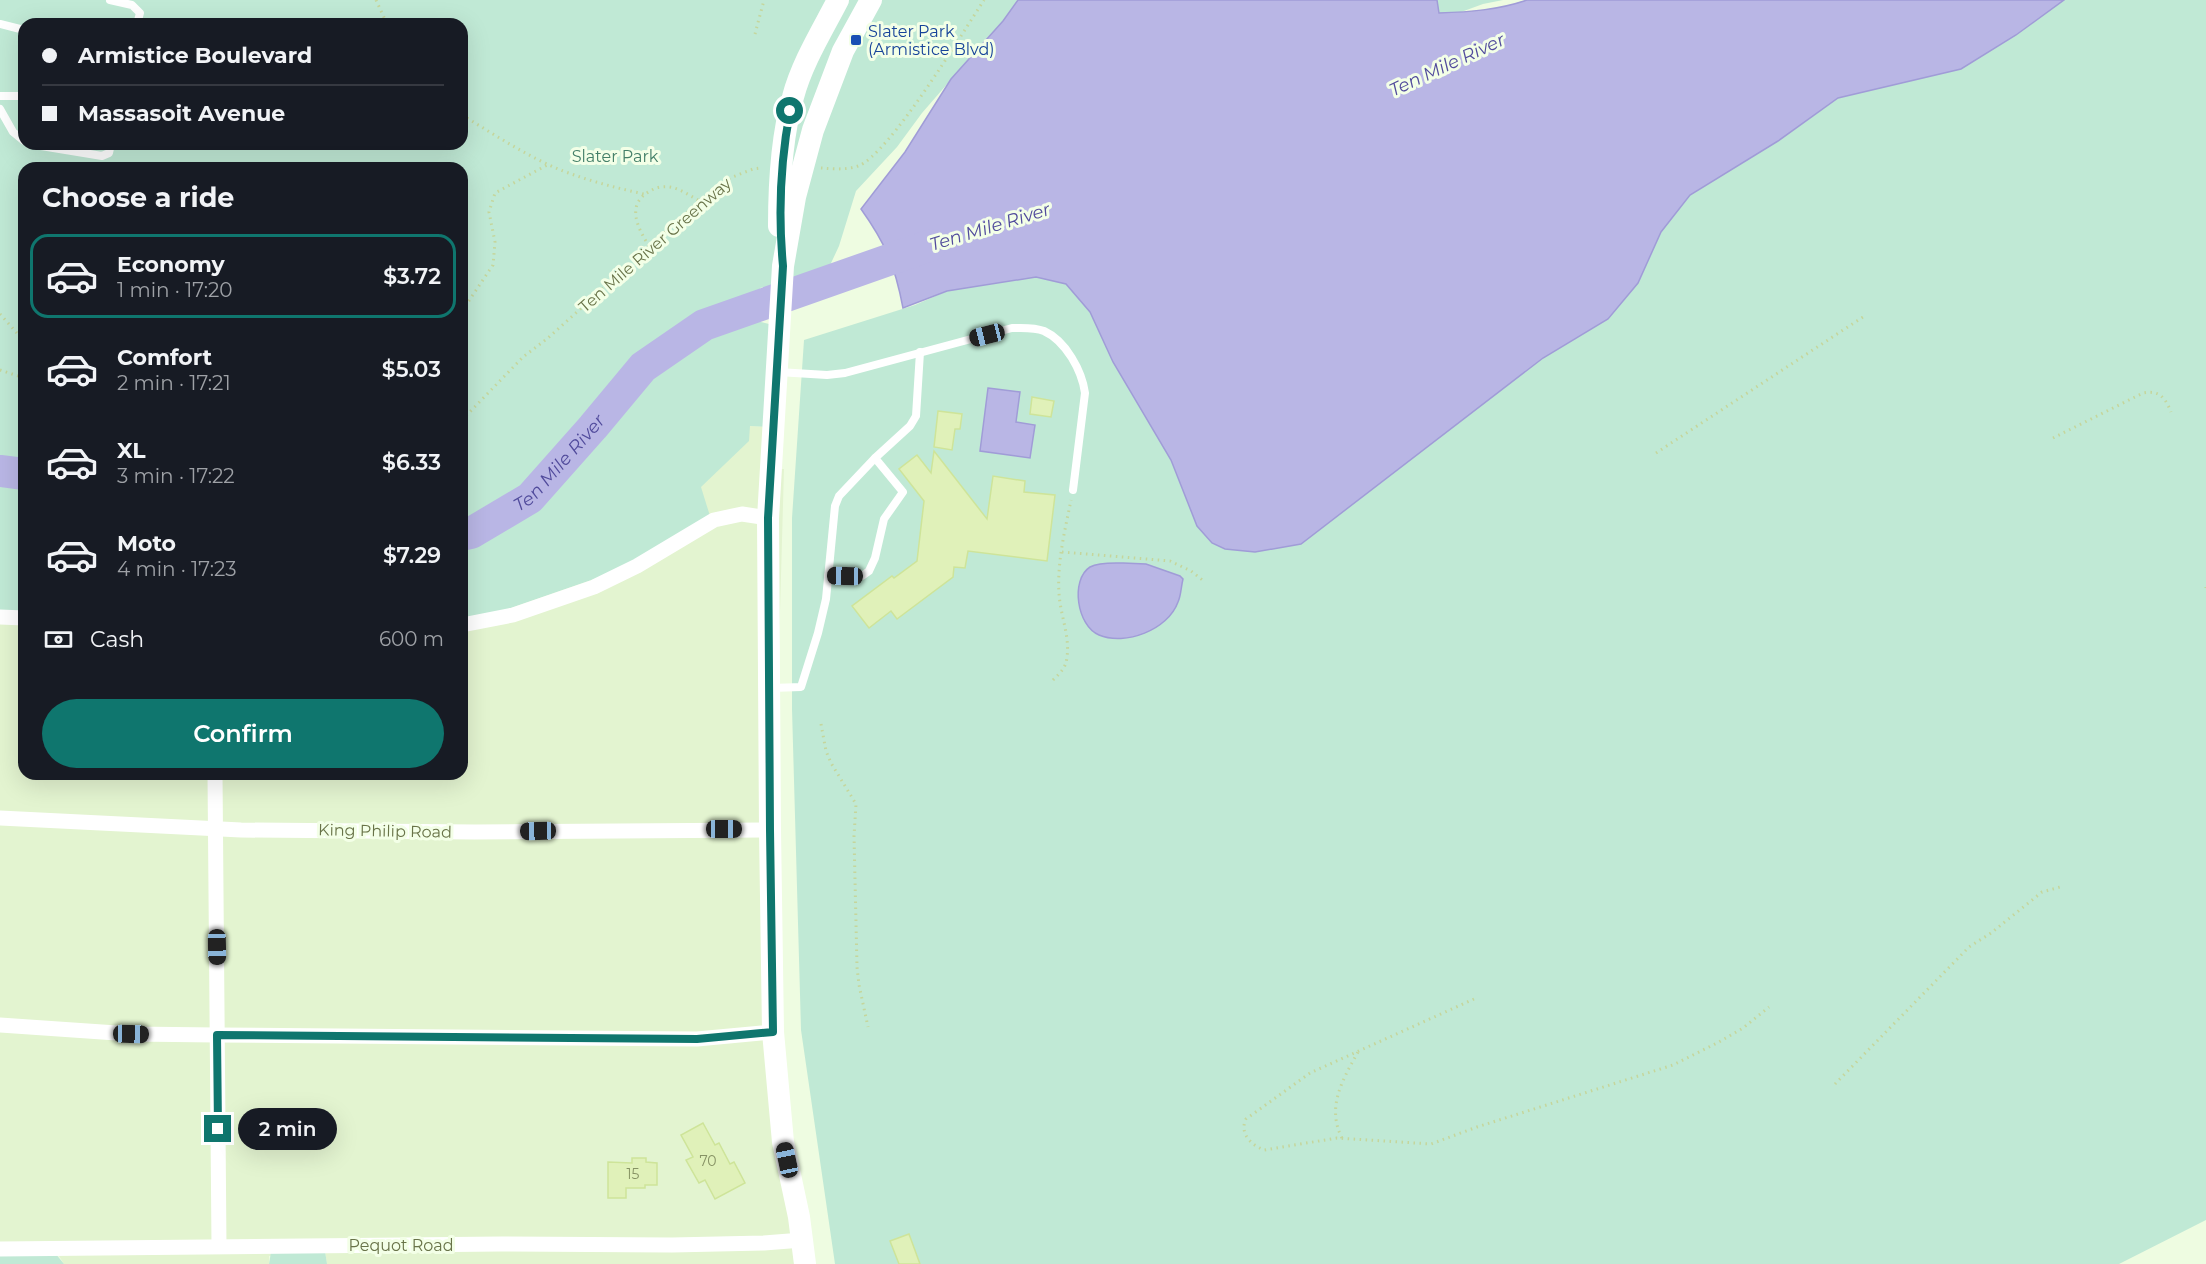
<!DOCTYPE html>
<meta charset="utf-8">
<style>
body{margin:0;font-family:Montserrat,sans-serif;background:#242831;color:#f1f3f6;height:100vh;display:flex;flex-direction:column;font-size:22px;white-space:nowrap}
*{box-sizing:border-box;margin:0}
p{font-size:20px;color:#9ea1a6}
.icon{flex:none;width:33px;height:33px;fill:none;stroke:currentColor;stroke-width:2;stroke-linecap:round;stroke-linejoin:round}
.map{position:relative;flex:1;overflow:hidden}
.details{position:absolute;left:18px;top:162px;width:450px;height:618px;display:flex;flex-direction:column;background:#171b24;border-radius:18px;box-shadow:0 6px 24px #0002}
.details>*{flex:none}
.banner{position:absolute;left:18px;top:18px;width:450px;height:132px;border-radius:18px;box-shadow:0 6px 24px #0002;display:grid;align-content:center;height:132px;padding:0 24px;background:#171b24}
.end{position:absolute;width:27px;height:27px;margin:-14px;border:8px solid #0f766e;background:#fff;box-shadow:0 0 0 3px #fff}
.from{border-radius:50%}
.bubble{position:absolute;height:42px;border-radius:21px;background:#171b24;box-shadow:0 6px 24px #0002;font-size:20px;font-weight:600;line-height:42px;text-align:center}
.car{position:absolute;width:18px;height:36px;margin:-18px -9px;border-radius:8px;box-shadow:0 0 4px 2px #0007;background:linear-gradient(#222 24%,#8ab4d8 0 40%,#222 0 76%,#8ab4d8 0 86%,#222 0)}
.banner b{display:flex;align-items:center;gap:21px;height:57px;font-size:22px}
.banner b+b{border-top:2px solid #363941}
.banner i{width:15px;height:15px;background:#f1f3f6}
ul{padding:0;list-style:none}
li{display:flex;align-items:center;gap:18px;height:84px;margin:0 12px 9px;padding:0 12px;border:3px solid transparent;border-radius:18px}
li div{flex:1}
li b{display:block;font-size:22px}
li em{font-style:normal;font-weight:600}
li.current{border-color:#0f766e}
li>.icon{width:54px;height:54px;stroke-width:1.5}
h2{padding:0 24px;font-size:27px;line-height:72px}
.pay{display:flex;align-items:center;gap:15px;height:66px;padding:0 24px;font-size:22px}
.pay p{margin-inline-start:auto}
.action{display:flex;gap:12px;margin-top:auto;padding:12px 24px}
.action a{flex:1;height:69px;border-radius:36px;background:#0f766e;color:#fff;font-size:24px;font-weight:600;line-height:69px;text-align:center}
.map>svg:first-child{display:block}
</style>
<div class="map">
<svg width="2206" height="1264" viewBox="0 0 2206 1264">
<rect width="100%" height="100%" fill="#eefce1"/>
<!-- residential -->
<polygon fill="#e3f4d0" points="729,425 770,427 773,469 784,469 777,719 781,1039 804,1264 327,1264 325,1251 269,1256 269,1264 64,1264 59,1256 0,1248 0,617 24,621 24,774 462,774 462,625 696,474"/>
<!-- green -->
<g fill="#c0e9d5" fill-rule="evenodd">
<path d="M0,0h1021l-17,33 -49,42 -33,38 -25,34 -41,44 -17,55 -14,30 -24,15 -19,1 -18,-5 -4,1 -3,33 20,5 -7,101 -20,-1 -1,15 -48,46 9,29 -61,44 -187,65v-457h-438v453l-24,-4zM24,24h438v120h-438z"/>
<polygon points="1280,0 1503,0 1483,4 1442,19"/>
<polygon points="1980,0 2206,0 2206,1220 2119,1264 835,1264 801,1030 792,709 792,518 804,340 915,305 947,291 1036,277 1066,284 1090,312 1113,362 1171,460 1197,526 1301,544 1543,358 1608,319 1586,232 1781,139 1838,98 1889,86"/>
<polygon points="0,1248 51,1248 64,1264 0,1264"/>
<polygon points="325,1251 327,1264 269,1264 271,1252"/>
</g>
<!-- water -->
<g fill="#b9b6e5" stroke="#a09cd7" stroke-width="1.5">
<path d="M1018,0h419l2,13c30,-1 59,-3 88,-13h537l-48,35 -55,34 -123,29 -60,43 -88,54 -29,37 -23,51 -30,36 -65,39 -242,186 -46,8 -30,-3 -13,-6 -15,-17 -26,-66 -58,-98 -23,-50 -24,-28 -30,-7 -89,14 -44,17c-8,-42 -17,-64 -42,-99l44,-57 46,-73 52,-58z"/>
<polygon points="988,388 1020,392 1016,422 1035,425 1030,458 980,451"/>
<path d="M1123,563l23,1 34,12 3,3c-2,8 -2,17 -5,23 -10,28 -53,44 -79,33 -22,-9 -29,-55 -9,-68 9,-5 23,-4 33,-4z"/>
</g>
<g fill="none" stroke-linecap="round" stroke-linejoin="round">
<!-- river -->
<g stroke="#b9b6e5" stroke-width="32">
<polyline points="0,471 24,474"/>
<path id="s1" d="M462,535l9,-2 59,-35 63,-71 50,-60 61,-42 227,-80"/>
</g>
</g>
<!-- building -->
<g fill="#e0f1b9" stroke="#cee499" stroke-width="1.5">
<polygon points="1032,397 1054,401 1051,417 1030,414"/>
<polygon points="938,411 962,414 960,429 955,429 952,450 934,447"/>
<polygon points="934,451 987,519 993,476 1025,481 1024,492 1055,495 1047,561 968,551 965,568 954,567 953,577 897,619 891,611 869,628 852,606 892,576 894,578 917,561 924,501 899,469 917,455 931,473"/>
<polygon points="703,1123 715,1145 719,1143 730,1164 734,1162 745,1183 715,1199 705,1180 699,1183 686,1160 693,1157 681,1135"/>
<polygon points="632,1158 646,1158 646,1162 657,1163 657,1185 645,1185 645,1188 626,1188 626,1198 608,1198 608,1162 632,1163"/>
<polygon points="909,1234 920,1264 899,1264 890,1241"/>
</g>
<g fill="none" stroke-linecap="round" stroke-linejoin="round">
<!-- path -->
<g stroke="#c5d69c" stroke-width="3" stroke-dasharray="1.5 4.5" stroke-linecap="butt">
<polyline points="376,0 387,24"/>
<polyline points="755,34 764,0"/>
<path d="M462,115c33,20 66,42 101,56 27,10 53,17 81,23"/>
<path d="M821,168c12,1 26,2 37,-2 31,-11 105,-134 126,-166"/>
<path d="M649,246c-12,-19 -24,-43 3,-56 5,-3 12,-4 18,-3 11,2 20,9 30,14"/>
<polyline points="462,311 493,265 495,242 489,212 495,193 549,164"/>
<polyline points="0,314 24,341"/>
<polyline points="0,370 24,378"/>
<polyline points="462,420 523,357 548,338 700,201 730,178 753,169 761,168"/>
<path d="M2053,438l90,-45c16,-3 22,4 28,19"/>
<polyline points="1656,453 1866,315"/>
<polyline points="1062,552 1170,561 1191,571 1205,582"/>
<polyline points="2206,588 2206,587"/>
<path d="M1053,680c7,-7 13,-12 14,-23 3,-21 -7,-43 -8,-64 -2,-31 6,-63 12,-93"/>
<polyline points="821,724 826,751 831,763 856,804 854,836 857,967 859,985 868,1027"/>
<path d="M1474,999l-164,74 -64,46c-7,14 5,26 18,31l73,-12 94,6 46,-17 196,-62 46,-23 24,-14 26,-21"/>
<polyline points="1835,1084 1969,947 1991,933 2042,892 2060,887"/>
<path d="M1342,1138c-16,-31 1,-59 16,-86"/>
</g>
<!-- lane -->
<g stroke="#fff" stroke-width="8">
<polyline points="110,0 132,5 140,13 137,24"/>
<polyline points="0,24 24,30"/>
<polyline points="0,96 24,96"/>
<polyline points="0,109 13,132 24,141"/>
<polyline points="29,144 102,156 109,153 111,144"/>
<path d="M778,372l49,3 18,-2 167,-45c11,0 22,-1 32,3 22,10 38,40 41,62l-12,97"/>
<polyline points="828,576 862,576 869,571 875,558 884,519 903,492 875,458"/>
<polyline points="772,688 801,687 818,633 826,599 835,506 839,496 875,458 910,426 916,416 920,352"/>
</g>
<!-- street -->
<g stroke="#fff" stroke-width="15">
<polyline points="0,617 24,618"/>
<polyline points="462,625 513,615 594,587 637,566 714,520 742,514 768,518"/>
<polyline points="215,774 219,1246"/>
<polyline points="0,818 241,830 475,832 770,830"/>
<polyline points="0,1025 131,1034 217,1035 697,1039 773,1032"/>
<polyline points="0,1249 501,1244 672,1245 764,1243 802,1240"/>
</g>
<!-- secondary -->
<g stroke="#fff" stroke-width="22">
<path d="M779,226c0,-42 2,-88 14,-129 9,-34 29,-66 45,-97"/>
<polyline points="805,1264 799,1217 783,1142 773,1032 770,830 768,518 783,266 795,197 813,130 843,51 871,0"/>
</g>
</g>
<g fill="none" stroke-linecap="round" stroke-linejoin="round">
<!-- route -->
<path stroke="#0f766e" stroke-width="8" d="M218,1129l-1,-94 480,4 76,-7 -3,-202 -2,-312 15,-252c-5,-53 -3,-102 7,-155"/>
</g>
<!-- markers -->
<rect fill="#1a4fb4" stroke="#f3ffe7" stroke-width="2" x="850" y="34" width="12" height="12" rx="3"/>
<g text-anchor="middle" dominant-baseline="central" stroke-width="6" stroke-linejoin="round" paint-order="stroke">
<!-- number labels -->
<g font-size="14" fill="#869264">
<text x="708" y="1161">70</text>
<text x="633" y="1174">15</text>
</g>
<!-- transit labels -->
<g font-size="16" fill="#164399" stroke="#f3ffe7" text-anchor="start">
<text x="868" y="31">Slater Park<tspan x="868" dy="18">(Armistice Blvd)</tspan></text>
</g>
<!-- park labels -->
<g font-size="16" fill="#437f68" stroke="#f3ffe7">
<text x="615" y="156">Slater Park</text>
</g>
<!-- street labels -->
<g font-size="16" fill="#687348" stroke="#f3ffe7">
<text transform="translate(655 245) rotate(-41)">Ten Mile River Greenway</text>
<text transform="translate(385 831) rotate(1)">King Philip Road</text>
<text x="401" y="1245">Pequot Road</text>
</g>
<!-- water labels -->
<g font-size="18" font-style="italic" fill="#514b9c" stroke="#f3ffe7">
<text transform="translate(1447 65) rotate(-25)">Ten Mile River</text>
<text transform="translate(990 227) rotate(-17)">Ten Mile River</text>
<text stroke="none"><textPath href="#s1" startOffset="123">Ten Mile River</textPath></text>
</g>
</g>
</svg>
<i class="end from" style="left:790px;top:111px"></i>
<i class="end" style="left:218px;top:1129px"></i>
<div class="bubble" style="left:238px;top:1108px;width:99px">2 min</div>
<i class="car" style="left:987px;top:335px;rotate:256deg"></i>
<i class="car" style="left:845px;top:576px;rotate:271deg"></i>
<i class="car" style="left:724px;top:829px;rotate:90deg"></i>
<i class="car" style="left:538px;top:831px;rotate:269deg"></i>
<i class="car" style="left:217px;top:947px;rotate:179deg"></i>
<i class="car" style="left:131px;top:1034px;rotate:91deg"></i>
<i class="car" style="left:787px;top:1160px;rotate:348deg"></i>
<div class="banner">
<b><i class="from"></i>Armistice Boulevard</b>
<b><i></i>Massasoit Avenue</b>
</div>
<section class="details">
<h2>Choose a ride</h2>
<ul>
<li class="current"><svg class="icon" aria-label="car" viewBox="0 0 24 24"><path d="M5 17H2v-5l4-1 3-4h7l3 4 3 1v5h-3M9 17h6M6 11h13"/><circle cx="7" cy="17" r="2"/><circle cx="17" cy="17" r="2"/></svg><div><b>Economy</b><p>1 min · 17:20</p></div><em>$3.72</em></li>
<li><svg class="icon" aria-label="car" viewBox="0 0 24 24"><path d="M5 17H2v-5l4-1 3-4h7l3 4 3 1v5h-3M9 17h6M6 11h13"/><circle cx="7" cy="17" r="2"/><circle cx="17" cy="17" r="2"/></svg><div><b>Comfort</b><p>2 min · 17:21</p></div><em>$5.03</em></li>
<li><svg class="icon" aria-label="car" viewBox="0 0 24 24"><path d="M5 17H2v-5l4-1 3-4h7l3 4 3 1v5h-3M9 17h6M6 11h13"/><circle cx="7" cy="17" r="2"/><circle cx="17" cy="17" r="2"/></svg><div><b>XL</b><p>3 min · 17:22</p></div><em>$6.33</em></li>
<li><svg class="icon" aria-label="car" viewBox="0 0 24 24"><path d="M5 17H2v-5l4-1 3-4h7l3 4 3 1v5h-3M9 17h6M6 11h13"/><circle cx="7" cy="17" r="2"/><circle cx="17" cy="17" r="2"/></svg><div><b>Moto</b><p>4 min · 17:23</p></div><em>$7.29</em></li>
</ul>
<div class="pay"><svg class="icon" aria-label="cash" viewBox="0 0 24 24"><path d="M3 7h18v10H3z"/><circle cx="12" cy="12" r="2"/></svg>Cash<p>600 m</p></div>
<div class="action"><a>Confirm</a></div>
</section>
</div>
